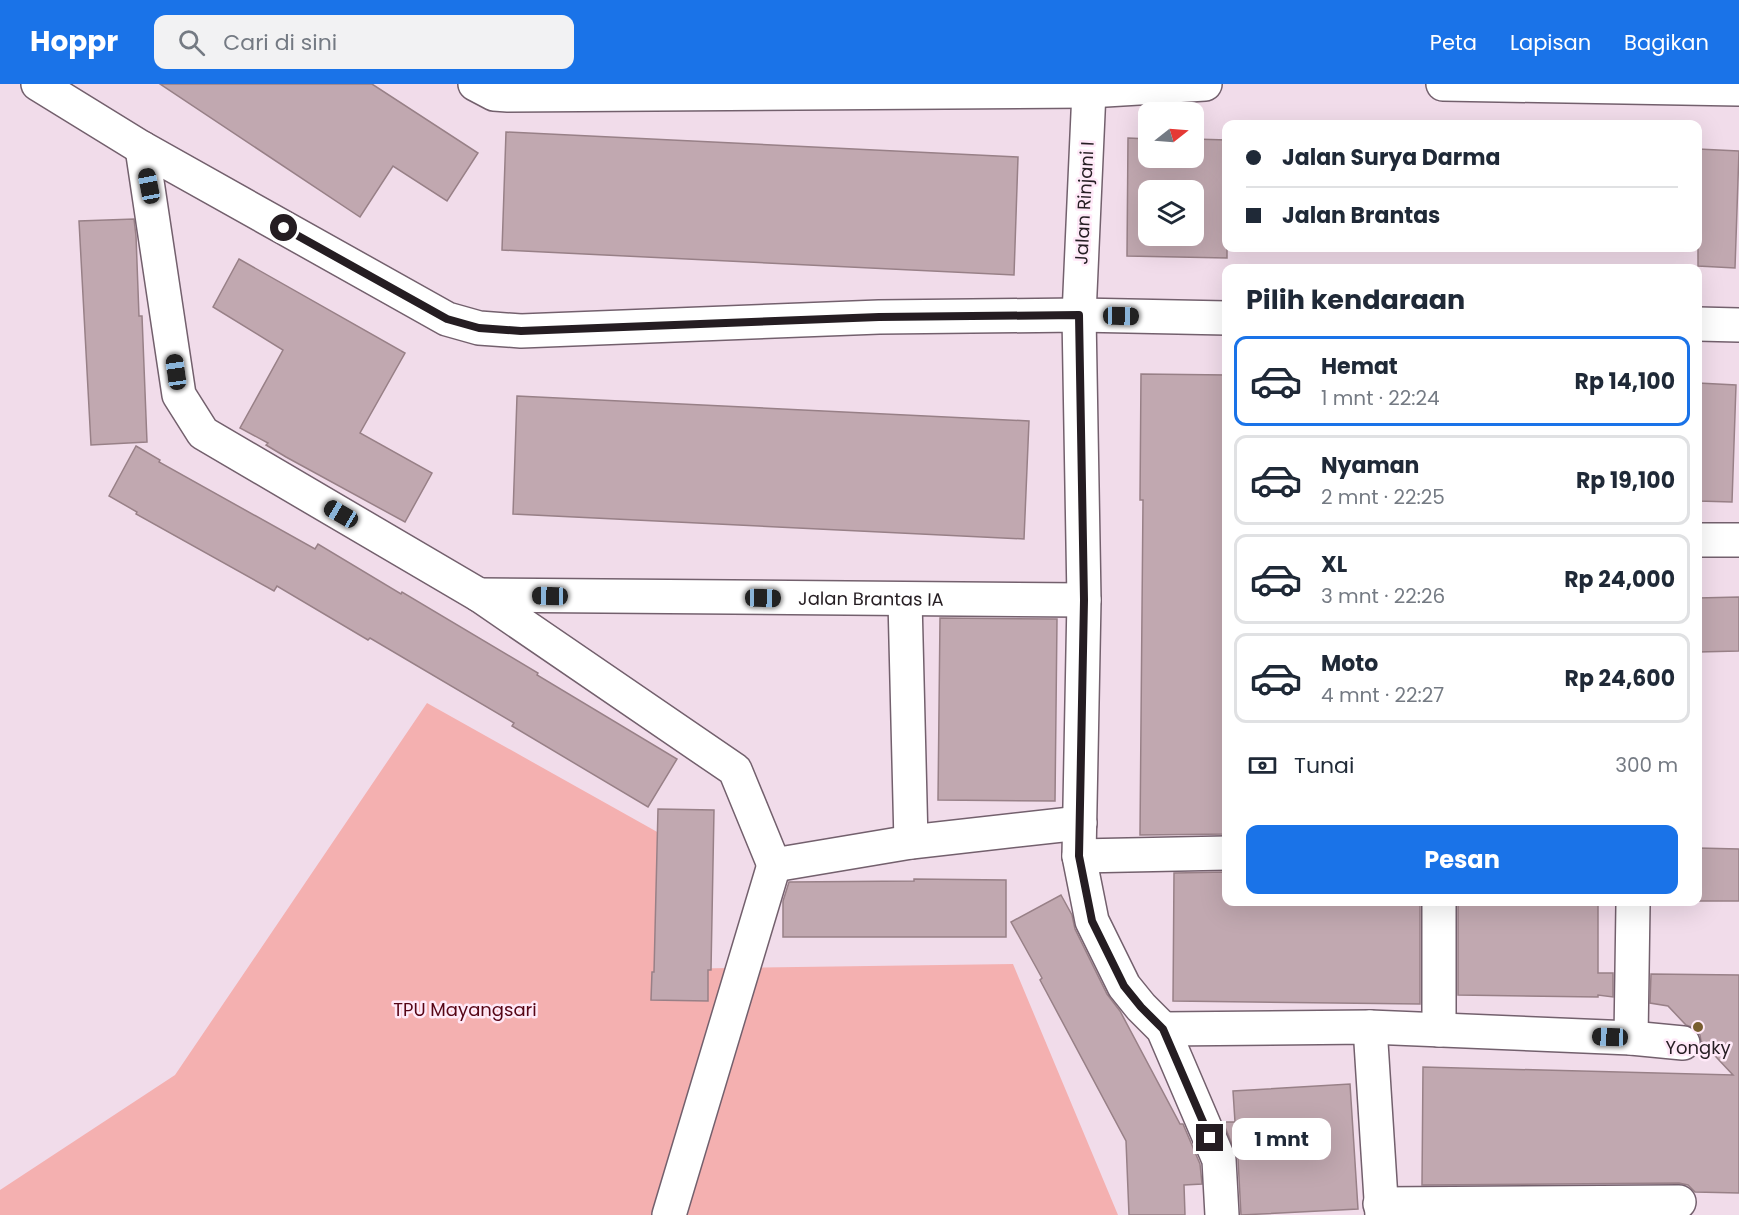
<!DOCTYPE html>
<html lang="id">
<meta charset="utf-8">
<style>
body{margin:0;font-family:Poppins,sans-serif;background:#f2f2f3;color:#1f2937;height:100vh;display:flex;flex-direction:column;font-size:22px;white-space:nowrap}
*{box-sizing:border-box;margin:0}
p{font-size:20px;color:#747a83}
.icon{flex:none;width:33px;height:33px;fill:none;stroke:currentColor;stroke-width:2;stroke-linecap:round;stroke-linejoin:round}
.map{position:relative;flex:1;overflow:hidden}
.panel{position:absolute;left:1222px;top:180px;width:480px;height:642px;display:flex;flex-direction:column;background:#fff;border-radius:12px;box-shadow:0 6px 24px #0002}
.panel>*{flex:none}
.guide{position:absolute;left:1222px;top:36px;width:480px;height:132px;border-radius:12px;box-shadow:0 6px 24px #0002;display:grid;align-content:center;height:132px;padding:0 24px;background:#fff}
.needle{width:39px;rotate:73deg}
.buttons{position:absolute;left:1138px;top:18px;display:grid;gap:12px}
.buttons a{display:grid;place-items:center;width:66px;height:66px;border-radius:12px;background:#fff;box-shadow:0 6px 24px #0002;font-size:30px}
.end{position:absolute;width:27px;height:27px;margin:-14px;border:8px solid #251d22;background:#fff;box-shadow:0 0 0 3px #fff}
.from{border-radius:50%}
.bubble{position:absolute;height:42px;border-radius:12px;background:#fff;box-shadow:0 6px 24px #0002;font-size:20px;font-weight:700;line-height:42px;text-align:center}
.car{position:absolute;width:18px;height:36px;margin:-18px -9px;border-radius:8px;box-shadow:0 0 4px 2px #0007;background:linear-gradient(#222 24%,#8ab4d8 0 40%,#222 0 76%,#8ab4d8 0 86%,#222 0)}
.guide b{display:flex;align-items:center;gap:21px;height:57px;font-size:22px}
.guide b+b{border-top:2px solid #e0e1e3}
.guide i{width:15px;height:15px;background:#1f2937}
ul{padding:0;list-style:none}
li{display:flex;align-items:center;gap:18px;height:90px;margin:0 12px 9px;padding:0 12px;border:3px solid #e0e1e3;border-radius:12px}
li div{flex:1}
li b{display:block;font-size:22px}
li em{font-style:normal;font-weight:700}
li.active{border-color:#1a73e8}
li>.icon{width:54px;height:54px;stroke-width:1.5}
h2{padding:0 24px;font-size:27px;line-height:72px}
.pay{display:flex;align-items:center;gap:15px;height:66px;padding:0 24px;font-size:22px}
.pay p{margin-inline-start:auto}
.button{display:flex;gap:12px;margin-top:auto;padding:12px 24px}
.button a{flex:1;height:69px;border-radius:12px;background:#1a73e8;color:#fff;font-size:24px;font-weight:700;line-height:69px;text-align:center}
header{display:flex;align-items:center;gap:36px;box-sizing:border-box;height:84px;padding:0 30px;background:#1a73e8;color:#fff}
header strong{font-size:28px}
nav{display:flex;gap:33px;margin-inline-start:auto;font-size:21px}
.search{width:420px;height:54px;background:#f2f2f3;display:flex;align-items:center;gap:15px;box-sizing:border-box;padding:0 21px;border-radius:12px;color:#747a83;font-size:22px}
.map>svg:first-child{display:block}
</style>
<header>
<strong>Hoppr</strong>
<div class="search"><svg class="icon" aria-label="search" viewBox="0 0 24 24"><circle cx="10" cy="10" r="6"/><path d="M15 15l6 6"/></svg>Cari di sini</div>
<nav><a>Peta</a><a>Lapisan</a><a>Bagikan</a></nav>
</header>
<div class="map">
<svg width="1739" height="1131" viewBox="0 0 1739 1131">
<rect width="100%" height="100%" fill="#f1dcea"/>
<!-- green -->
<polygon fill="#f4b0b0" points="427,619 668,754 665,885 1013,880 1118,1131 0,1131 0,1106 175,991"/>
<!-- building -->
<g fill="#c1a8b0" stroke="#988087" stroke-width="1.5" fill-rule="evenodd">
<polygon points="160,0 372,0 478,69 447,117 393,82 360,133"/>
<polygon points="506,48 1018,73 1014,191 502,166"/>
<path d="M1128,54l21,1v19h45v-19l33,1v118l-100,-2zM1149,106h45v46h-45z"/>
<polygon points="1698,65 1739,67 1735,184 1698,182"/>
<polygon points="134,135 136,152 139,232 142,232 147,358 91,361 79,137"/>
<polygon points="239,175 405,269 360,349 432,389 405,438 286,373 266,361 268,359 240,344 283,266 213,223"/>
<polygon points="1141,290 1227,291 1227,750 1140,751 1143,416 1140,416"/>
<polygon points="1698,299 1736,301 1732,418 1698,417"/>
<polygon points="517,312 1029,337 1024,455 513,430"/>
<polygon points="136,362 160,376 159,378 315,465 318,460 401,510 402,508 538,589 537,591 677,675 648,723 512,642 514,639 370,554 368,556 277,502 274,507 136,430 137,428 109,412"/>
<polygon points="1739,513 1739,567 1698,568 1698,514"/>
<polygon points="940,534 1057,535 1055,717 938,716"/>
<polygon points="658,725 714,726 711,886 708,886 708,917 651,916 652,888 654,888"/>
<polygon points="1698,764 1739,765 1739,817 1698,817"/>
<polygon points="1227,788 1227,818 1420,818 1420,920 1173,917 1174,789"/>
<polygon points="914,795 1006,796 1006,853 783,853 783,817 789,798 914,797"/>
<polygon points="1061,811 1072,831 1075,845 1107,910 1120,927 1180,1040 1183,1040 1200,1080 1202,1100 1184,1101 1185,1131 1129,1131 1126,1057 1040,896 1042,894 1011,838"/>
<polygon points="1458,818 1598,818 1598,889 1613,889 1613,913 1598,911 1598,913 1458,911"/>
<polygon points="1651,890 1739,891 1739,1109 1695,1108 1688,1101 1679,1099 1422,1101 1423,983 1733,991 1701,957 1700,951 1694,944 1686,941 1668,922 1650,919"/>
<polygon points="1350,1000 1358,1125 1241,1131 1238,1075 1223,1038 1235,1038 1233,1007"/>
</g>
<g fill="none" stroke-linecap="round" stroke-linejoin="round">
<defs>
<g id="minor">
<polyline points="38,0 142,64 447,235 479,244 521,247 879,233 1079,231 1227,234"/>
<polyline points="475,0 494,10 508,11 1089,7 1205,0"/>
<polyline points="1443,0 1739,5"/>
<polyline points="1089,7 1079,231 1084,516 1079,772 1092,837 1124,902 1141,923 1163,945 1219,1076 1222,1131"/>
<polyline points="142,64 179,311 203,349 479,511 735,686 774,781 911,758 1080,739"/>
<polyline points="1698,240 1739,241"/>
<polyline points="1698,456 1739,456"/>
<path id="s1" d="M479,511l605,5"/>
<polyline points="905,516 911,758"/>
<polyline points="1079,772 1227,769"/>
<polyline points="1370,943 1382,1131"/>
<polyline points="1163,945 1370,943 1631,954 1683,959"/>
<polyline points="1439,946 1439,818"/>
<polyline points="1631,954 1633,821"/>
<polyline points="1380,1120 1679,1118"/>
<polyline points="669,1131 774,781"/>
</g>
</defs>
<!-- minor casing -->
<use href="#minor" stroke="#73606d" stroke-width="36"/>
<!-- minor -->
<use href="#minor" stroke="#fff" stroke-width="33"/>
</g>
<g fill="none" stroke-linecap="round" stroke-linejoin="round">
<!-- route -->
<polyline stroke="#251d22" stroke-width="8" points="284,144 447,235 479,244 521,247 879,233 1079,231 1084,516 1079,772 1092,837 1124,902 1141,923 1163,945 1210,1054"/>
</g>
<!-- markers -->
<circle fill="#785d2f" stroke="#ffe9f8" stroke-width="2" cx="1698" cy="943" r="6"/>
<g text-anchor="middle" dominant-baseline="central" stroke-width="5" stroke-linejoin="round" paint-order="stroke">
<!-- street labels -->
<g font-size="18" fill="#251d22" stroke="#ffe9f8">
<text transform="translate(1084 119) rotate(-87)">Jalan Rinjani I</text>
<text stroke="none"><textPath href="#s1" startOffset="392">Jalan Brantas IA</textPath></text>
</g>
<!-- park labels -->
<g font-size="18" fill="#560515" stroke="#ffe9f8">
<text x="465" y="925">TPU Mayangsari</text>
</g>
<!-- poi labels -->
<g font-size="18" fill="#251d22" stroke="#ffe9f8">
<text x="1698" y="963">Yongky</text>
</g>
</g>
</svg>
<div class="buttons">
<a><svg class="needle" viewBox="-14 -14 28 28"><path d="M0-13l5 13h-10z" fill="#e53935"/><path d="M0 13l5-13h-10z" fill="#747a83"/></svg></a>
<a><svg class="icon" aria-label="layers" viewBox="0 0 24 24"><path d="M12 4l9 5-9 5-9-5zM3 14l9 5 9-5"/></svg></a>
</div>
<i class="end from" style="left:284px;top:144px"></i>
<i class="end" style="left:1210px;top:1054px"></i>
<div class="bubble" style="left:1232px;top:1034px;width:99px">1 mnt</div>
<i class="car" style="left:149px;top:102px;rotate:349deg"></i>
<i class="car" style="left:1121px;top:232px;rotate:91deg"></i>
<i class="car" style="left:176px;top:288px;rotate:352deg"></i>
<i class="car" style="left:341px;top:430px;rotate:300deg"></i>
<i class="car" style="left:550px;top:512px;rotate:271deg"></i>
<i class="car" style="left:763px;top:514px;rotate:91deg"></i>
<i class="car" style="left:1610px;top:953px;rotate:272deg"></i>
<div class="guide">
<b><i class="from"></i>Jalan Surya Darma</b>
<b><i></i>Jalan Brantas</b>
</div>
<section class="panel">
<h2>Pilih kendaraan</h2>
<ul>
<li class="active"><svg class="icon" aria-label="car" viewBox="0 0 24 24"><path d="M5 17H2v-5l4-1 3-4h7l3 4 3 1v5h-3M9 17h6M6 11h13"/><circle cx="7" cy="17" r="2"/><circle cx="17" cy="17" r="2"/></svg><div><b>Hemat</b><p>1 mnt · 22:24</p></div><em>Rp 14,100</em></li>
<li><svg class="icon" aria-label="car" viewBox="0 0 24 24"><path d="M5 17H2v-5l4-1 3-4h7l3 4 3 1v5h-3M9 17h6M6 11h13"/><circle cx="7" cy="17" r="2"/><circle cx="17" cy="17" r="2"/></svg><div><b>Nyaman</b><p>2 mnt · 22:25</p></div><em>Rp 19,100</em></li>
<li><svg class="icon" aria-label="car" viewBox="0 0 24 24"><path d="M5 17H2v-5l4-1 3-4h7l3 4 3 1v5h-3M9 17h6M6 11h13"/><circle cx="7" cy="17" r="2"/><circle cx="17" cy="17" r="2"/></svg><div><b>XL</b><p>3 mnt · 22:26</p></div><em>Rp 24,000</em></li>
<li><svg class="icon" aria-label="car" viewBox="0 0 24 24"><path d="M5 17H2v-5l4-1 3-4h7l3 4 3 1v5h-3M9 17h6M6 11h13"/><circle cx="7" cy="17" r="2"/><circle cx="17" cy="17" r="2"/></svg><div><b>Moto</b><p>4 mnt · 22:27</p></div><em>Rp 24,600</em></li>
</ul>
<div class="pay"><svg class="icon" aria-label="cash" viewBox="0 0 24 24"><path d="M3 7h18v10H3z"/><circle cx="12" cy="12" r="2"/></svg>Tunai<p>300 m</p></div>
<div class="button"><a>Pesan</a></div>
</section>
</div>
